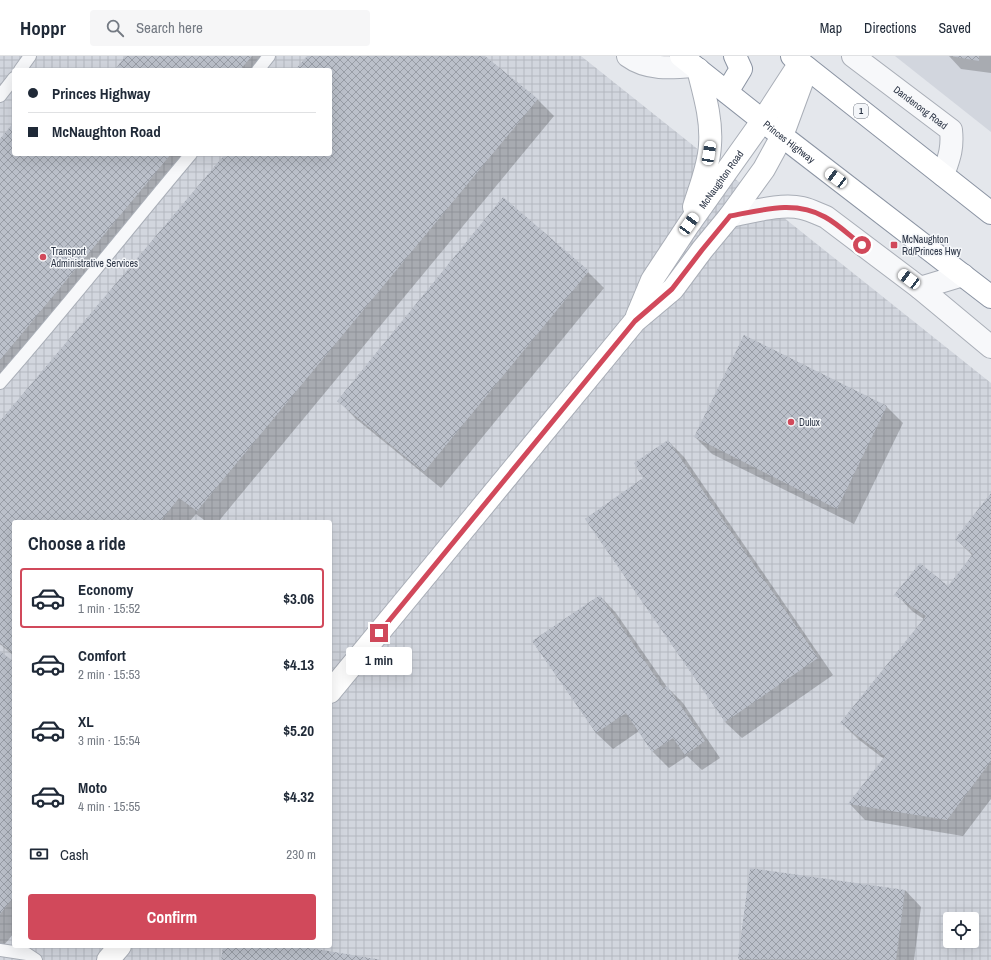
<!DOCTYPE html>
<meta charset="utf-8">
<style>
body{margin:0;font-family:"Archivo Narrow",sans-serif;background:#f6f6f7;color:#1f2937;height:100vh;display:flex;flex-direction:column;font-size:15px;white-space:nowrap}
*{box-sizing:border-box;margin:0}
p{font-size:13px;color:#747a83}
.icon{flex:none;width:22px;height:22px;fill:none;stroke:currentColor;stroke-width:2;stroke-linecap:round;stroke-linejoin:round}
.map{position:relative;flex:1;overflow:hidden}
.sheet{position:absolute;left:12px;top:464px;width:320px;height:428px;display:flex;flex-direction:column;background:#fff;border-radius:4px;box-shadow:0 4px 16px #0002}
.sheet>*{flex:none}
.guide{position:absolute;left:12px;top:12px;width:320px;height:88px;border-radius:4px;box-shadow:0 4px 16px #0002;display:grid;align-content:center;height:88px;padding:0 16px;background:#fff}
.fabs{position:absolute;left:943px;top:856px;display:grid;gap:8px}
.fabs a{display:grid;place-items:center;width:36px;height:36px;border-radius:4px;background:#fff;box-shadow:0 4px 16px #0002;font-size:20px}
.end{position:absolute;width:18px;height:18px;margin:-9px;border:5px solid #d1495b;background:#fff;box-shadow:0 0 0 2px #fff}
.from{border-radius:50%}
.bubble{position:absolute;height:28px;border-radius:4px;background:#fff;box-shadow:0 4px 16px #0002;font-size:13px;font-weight:700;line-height:28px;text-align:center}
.car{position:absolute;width:12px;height:24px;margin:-12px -6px;border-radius:5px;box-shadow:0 0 3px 1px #0007;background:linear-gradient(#fff 24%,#345 0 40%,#fff 0 76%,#345 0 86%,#fff 0)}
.guide b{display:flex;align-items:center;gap:14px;height:38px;font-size:15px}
.guide b+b{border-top:1px solid #e0e1e3}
.guide i{width:10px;height:10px;background:#1f2937}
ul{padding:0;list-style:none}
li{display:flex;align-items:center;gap:12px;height:60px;margin:0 8px 6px;padding:0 8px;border:2px solid transparent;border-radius:4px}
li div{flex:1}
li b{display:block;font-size:15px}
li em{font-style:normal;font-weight:700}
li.current{border-color:#d1495b}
li>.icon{width:36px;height:36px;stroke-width:1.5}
h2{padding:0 16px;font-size:18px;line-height:48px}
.pay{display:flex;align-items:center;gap:10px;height:44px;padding:0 16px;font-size:15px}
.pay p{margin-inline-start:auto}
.cta{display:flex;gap:8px;margin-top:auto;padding:8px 16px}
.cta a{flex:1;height:46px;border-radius:4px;background:#d1495b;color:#fff;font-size:16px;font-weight:700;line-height:46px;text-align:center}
header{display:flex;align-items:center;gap:24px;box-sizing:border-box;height:56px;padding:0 20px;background:#fff;border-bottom:1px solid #e0e1e3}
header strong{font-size:19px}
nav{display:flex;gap:22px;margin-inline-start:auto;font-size:14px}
.search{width:280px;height:36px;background:#f6f6f7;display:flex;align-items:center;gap:10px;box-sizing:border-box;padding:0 14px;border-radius:4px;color:#747a83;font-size:15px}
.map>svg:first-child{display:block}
</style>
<header>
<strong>Hoppr</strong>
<div class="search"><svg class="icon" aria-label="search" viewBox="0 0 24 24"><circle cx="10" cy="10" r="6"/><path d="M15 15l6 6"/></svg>Search here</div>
<nav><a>Map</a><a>Directions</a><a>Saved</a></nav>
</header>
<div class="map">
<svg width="991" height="904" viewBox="0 0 991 904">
<defs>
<pattern id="industrial-grid" width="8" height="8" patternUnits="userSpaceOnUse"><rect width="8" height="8" fill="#d2d6de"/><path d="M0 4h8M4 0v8" fill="none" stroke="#b4b8c0"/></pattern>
<pattern id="building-cross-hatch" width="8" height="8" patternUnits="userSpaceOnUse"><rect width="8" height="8" fill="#bbc0ca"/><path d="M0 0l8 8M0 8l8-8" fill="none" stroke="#989da6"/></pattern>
</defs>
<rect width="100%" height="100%" fill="#e4e7ec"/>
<!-- built -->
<polygon fill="#d2d6de" points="895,0 991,0 991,76"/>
<!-- industrial -->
<path fill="url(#industrial-grid)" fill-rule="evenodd" d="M0,0h581l410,327v577h-991zM14,14h316v84h-316zM14,466h316v424h-316zM950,863h22v22h-22z"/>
<!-- shadow -->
<g fill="#0003">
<polygon points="126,0 267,0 255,14 116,14"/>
<polygon points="308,0 483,0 537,43 554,60 218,466 207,466 196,458 189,466 14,466 14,600 0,588 0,367 226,98 330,98 330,14 296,14"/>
<polygon points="949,0 991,0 991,17 961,13"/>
<polygon points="14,68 14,98 186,98 0,322 0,84"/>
<polygon points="588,216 604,232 441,432 355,362 339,345"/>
<polygon points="745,281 887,351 903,367 854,468 712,398 695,381"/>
<polygon points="668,385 684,401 833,619 742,682 725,666 644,422"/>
<polygon points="991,438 991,743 963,780 865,764 849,747 884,703 858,683 842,667 925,564 912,555 896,538 948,532 973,500 956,483"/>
<polygon points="600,540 616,557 667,631 683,647 720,702 702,714 687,700 669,712 653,696 639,675 613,693 596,677 534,585"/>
<polygon points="0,596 14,608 14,877 0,894"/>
<polygon points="905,834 921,851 914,904 740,904 739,903"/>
</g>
<!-- building -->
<g fill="url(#building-cross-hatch)">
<polygon points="125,0 252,0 240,14 115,14"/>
<polygon points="307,0 485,0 538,43 197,455 179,442 160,466 14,466 14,598 0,587 0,365 225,98 330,98 330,14 295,14"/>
<polygon points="950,0 979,0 979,5"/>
<polygon points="14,66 14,98 171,98 0,304 0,83"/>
<polygon points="503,141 589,215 424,416 337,345"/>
<polygon points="744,279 887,350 837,453 694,381"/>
<polygon points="668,384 818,602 725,666 585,463 643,422 634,407"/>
<polygon points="991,437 991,705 947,764 848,748 885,700 840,667 926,560 894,539 920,507 948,530 973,498 955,483"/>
<polygon points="600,539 663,632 667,630 705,685 685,699 673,682 652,696 626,657 596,677 532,585"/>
<polygon points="0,595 14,606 14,841 0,858"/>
<polygon points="750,812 905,834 896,904 738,903"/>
<polygon points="223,890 298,890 382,904 221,904"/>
</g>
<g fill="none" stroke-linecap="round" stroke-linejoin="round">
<defs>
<g id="lane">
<polyline points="20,14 30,0"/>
<polyline points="258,14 269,0"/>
<polyline points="0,40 14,22"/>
<path d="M0,327c66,-75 127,-153 191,-229"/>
<polyline points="0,894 27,898 36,904"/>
</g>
<g id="street">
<path d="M628,0c19,14 43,12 65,10"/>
<path id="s1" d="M853,0l98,74c2,19 -2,28 -8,45"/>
<path d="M730,160c22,-4 51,-13 72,-8 9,2 16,6 24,9l94,71 43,-13"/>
<polyline points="920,232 991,291"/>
</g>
<g id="secondary">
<path d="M694,151c6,-20 15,-41 16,-62 2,-26 -6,-52 -12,-76"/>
<path id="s2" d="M637,260l15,-36 37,-56 74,-104 35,-54"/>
<polyline points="330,636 635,265 673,233 702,194 730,160 764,113 782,80 807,12"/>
<polyline points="108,904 120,890"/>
</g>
<g id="highway">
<path id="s3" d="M681,0l101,80 209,161"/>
<polyline points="792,0 991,157"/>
<polyline points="727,36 741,13 735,0"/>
</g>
</defs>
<!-- lane casing -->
<use href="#lane" stroke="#a9aeb7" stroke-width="14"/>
<!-- street casing -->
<use href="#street" stroke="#a9aeb7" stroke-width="24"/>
<!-- secondary casing -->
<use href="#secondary" stroke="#a9aeb7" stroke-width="24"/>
<!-- highway casing -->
<use href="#highway" stroke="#8b94a3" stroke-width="24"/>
<!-- lane -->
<use href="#lane" stroke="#f7f8fa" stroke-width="12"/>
<!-- street -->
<use href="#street" stroke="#f7f8fa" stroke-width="22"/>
<!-- secondary -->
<use href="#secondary" stroke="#fff" stroke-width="22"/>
<!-- highway -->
<use href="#highway" stroke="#fff" stroke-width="22"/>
</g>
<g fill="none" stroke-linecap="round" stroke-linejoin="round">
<!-- route -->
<path stroke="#d1495b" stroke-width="5" d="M379,577l256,-312 37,-32 30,-39 28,-34c32,-6 65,-16 95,1 13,7 25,19 37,28"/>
</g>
<!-- markers -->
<g fill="#d1495b" stroke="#f4f6f9" stroke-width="1.5">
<rect x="890" y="185" width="8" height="8" rx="2"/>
<circle cx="43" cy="201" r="4"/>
<circle cx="791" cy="366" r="4"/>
</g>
<g text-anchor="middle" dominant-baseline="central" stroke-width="3" stroke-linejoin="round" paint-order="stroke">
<!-- shield labels -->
<rect fill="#f4f6f9" stroke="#676e7b" stroke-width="1" x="854" y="48" width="14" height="14" rx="3"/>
<g font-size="9" font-weight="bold" fill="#2b3445">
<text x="861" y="55">1</text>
</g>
<!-- street labels -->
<g font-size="10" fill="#2b3445" stroke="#f4f6f9">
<text stroke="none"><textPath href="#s1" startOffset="85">Dandenong Road</textPath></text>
<text stroke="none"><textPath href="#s3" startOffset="138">Princes Highway</textPath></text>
<text stroke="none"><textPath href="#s2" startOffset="161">McNaughton Road</textPath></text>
</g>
<!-- poi labels -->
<g font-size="10" fill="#2b3445" stroke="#f4f6f9" text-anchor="start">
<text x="902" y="183">McNaughton<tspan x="902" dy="12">Rd/Princes Hwy</tspan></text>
<text x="51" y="195">Transport<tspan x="51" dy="12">Administrative Services</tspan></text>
<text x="799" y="366">Dulux</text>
</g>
</g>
</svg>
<div class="fabs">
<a><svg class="icon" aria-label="locate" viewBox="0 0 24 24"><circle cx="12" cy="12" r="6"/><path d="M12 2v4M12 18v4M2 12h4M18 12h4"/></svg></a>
</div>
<i class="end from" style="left:862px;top:189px"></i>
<i class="end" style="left:379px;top:577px"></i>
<div class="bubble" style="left:346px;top:591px;width:66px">1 min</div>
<i class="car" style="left:709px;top:97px;rotate:9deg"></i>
<i class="car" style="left:836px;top:122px;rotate:307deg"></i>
<i class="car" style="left:689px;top:168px;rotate:36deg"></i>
<i class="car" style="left:909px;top:223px;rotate:307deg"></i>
<div class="guide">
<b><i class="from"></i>Princes Highway</b>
<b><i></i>McNaughton Road</b>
</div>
<section class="sheet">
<h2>Choose a ride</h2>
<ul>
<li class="current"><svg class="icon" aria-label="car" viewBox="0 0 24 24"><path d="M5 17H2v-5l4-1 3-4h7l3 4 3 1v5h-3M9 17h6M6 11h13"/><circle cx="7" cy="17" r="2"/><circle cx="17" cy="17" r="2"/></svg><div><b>Economy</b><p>1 min · 15:52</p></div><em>$3.06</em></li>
<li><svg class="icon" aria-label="car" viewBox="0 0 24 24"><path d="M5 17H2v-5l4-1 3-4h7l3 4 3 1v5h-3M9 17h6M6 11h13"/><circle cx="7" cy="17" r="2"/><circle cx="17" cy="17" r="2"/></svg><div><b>Comfort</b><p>2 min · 15:53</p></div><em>$4.13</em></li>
<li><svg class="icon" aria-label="car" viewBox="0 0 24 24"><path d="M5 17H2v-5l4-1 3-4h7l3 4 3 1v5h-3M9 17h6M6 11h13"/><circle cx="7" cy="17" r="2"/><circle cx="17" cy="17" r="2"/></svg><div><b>XL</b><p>3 min · 15:54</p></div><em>$5.20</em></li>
<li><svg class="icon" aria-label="car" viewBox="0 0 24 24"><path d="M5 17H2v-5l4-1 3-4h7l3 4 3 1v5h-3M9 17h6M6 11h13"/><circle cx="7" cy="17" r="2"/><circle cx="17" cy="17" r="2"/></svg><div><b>Moto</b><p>4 min · 15:55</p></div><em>$4.32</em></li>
</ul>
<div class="pay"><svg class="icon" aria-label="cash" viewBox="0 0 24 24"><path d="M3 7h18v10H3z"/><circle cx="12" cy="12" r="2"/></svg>Cash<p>230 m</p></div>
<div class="cta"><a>Confirm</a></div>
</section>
</div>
